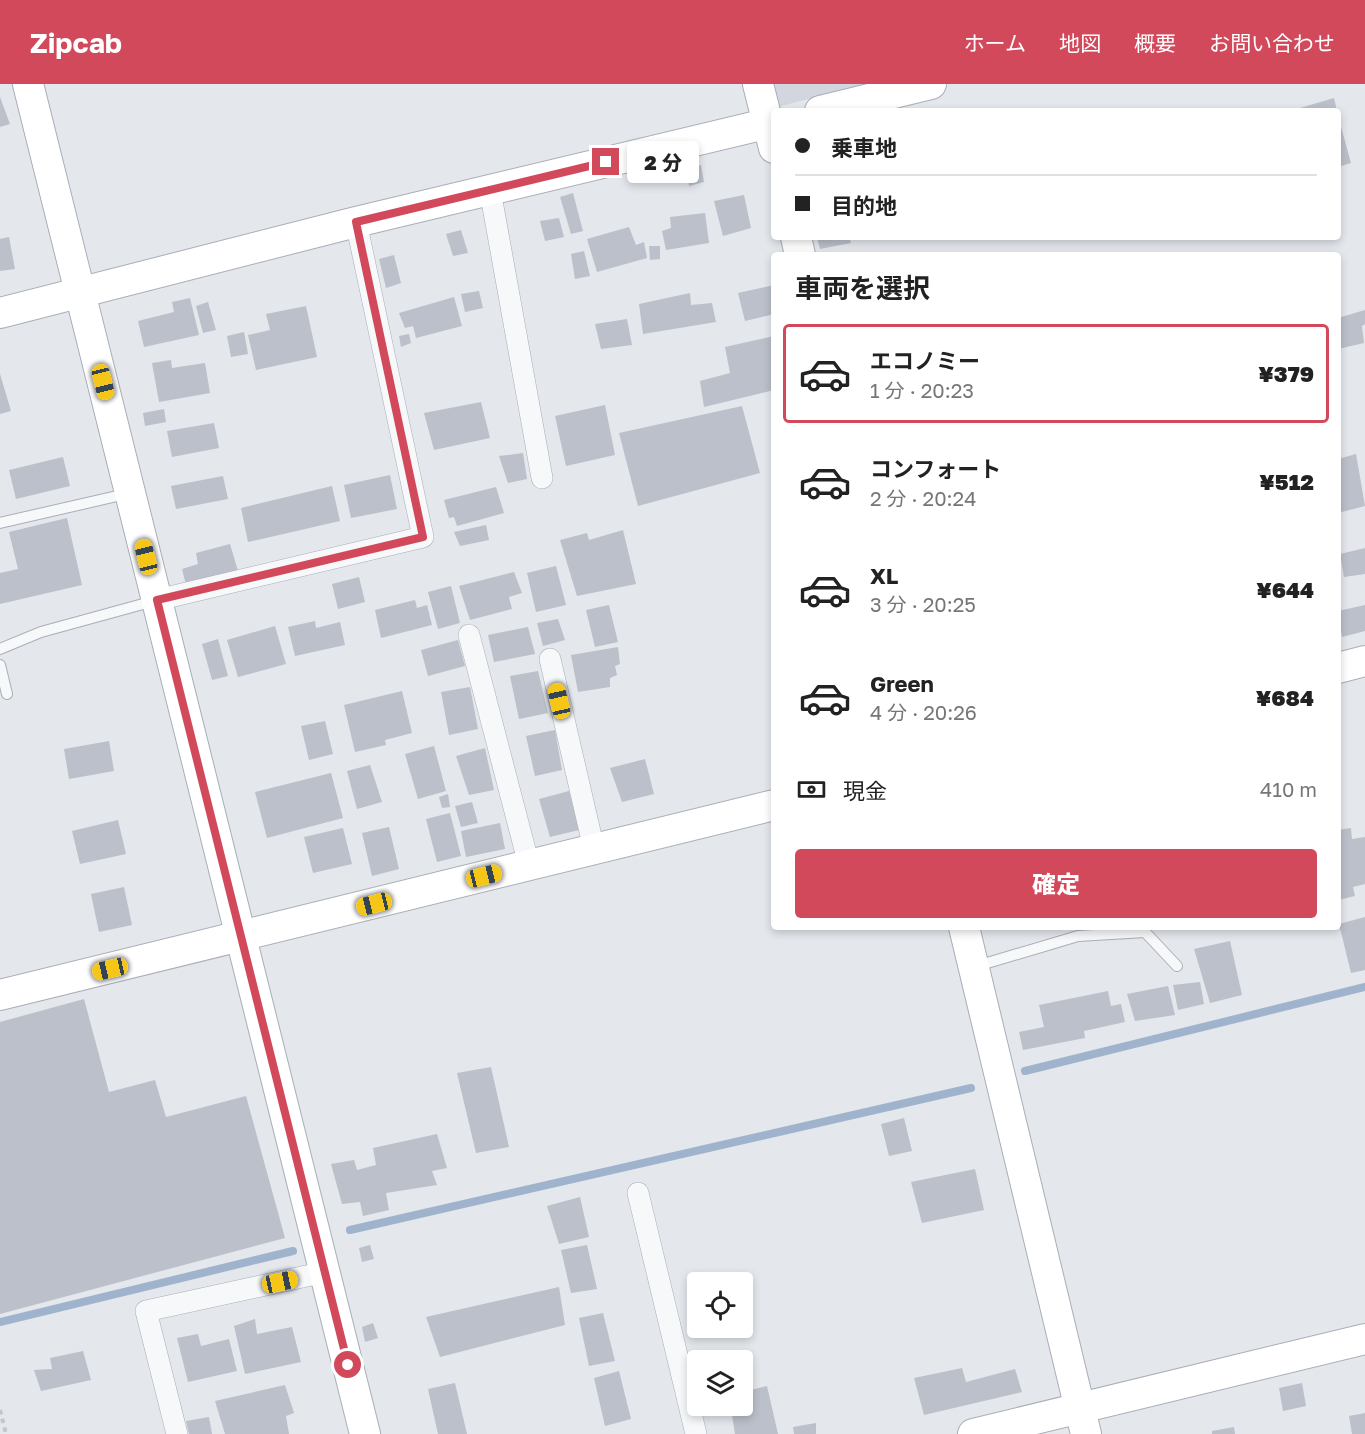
<!DOCTYPE html>
<html lang="ja">
<meta charset="utf-8">
<style>
body{margin:0;font-family:"Golos Text","Noto Sans JP",sans-serif;background:#f2f2f2;color:#222;height:100vh;display:flex;flex-direction:column;font-size:22px;white-space:nowrap}
*{box-sizing:border-box;margin:0}
p{font-size:20px;color:#767676}
.icon{flex:none;width:33px;height:33px;fill:none;stroke:currentColor;stroke-width:2;stroke-linecap:round;stroke-linejoin:round}
.map{position:relative;flex:1;overflow:hidden}
.drawer{position:absolute;left:771px;top:168px;width:570px;height:678px;display:flex;flex-direction:column;background:#fff;border-radius:6px;box-shadow:0 3px 9px #0003}
.drawer>*{flex:none}
.hud{position:absolute;left:771px;top:24px;width:570px;height:132px;border-radius:6px;box-shadow:0 3px 9px #0003;display:grid;align-content:center;height:132px;padding:0 24px;background:#fff}
.fabs{position:absolute;left:687px;top:1188px;display:grid;gap:12px}
.fabs a{display:grid;place-items:center;width:66px;height:66px;border-radius:6px;background:#fff;box-shadow:0 3px 9px #0003;font-size:30px}
.end{position:absolute;width:27px;height:27px;margin:-14px;border:8px solid #d1495b;background:#fff;box-shadow:0 0 0 3px #fff}
.from{border-radius:50%}
.bubble{position:absolute;height:42px;border-radius:6px;background:#fff;box-shadow:0 3px 9px #0003;font-size:20px;font-weight:800;line-height:42px;text-align:center}
.car{position:absolute;width:18px;height:36px;margin:-18px -9px;border-radius:8px;box-shadow:0 0 4px 2px #0007;background:linear-gradient(#f5c518 24%,#345 0 40%,#f5c518 0 76%,#345 0 86%,#f5c518 0)}
.hud b{display:flex;align-items:center;gap:21px;height:57px;font-size:22px}
.hud b+b{border-top:2px solid #e0e0e0}
.hud i{width:15px;height:15px;background:#222}
ul{padding:0;list-style:none}
li{display:flex;align-items:center;gap:18px;height:99px;margin:0 12px 9px;padding:0 12px;border:3px solid transparent;border-radius:6px}
li div{flex:1}
li b{display:block;font-size:22px}
li em{font-style:normal;font-weight:800}
li.selected{border-color:#d1495b}
li>.icon{width:54px;height:54px;stroke-width:1.5}
h2{padding:0 24px;font-size:27px;line-height:72px}
.pay{display:flex;align-items:center;gap:15px;height:66px;padding:0 24px;font-size:22px}
.pay p{margin-inline-start:auto}
.primary-button{display:flex;gap:12px;margin-top:auto;padding:12px 24px}
.primary-button a{flex:1;height:69px;border-radius:6px;background:#d1495b;color:#fff;font-size:24px;font-weight:800;line-height:69px;text-align:center}
header{display:flex;align-items:center;gap:36px;box-sizing:border-box;height:84px;padding:0 30px;background:#d1495b;color:#fff}
header strong{font-size:28px}
nav{display:flex;gap:33px;margin-inline-start:auto;font-size:21px}
.map>svg:first-child{display:block}
</style>
<header>
<strong>Zipcab</strong>
<nav><a>ホーム</a><a>地図</a><a>概要</a><a>お問い合わせ</a></nav>
</header>
<div class="map">
<svg width="1365" height="1350" viewBox="0 0 1365 1350">
<rect width="100%" height="100%" fill="#e4e7ec"/>
<!-- built -->
<polygon fill="#d2d6de" points="772,0 869,0 777,23"/>
<g fill="none" stroke-linecap="round" stroke-linejoin="round">
<!-- stream -->
<g stroke="#9fb4cc" stroke-width="8">
<polyline points="1025,987 1365,903"/>
<polyline points="350,1146 971,1004"/>
<polyline points="0,1238 293,1167"/>
</g>
</g>
<!-- building -->
<g fill="#bbc0ca">
<polygon points="0,13 10,40 0,43"/>
<polygon points="1334,14 1337,27 1301,27 1300,24"/>
<polygon points="1338,32 1351,79 1338,83"/>
<polygon points="701,81 704,98 689,102 686,83"/>
<polygon points="573,109 583,147 571,150 560,113"/>
<polygon points="744,111 751,144 723,152 714,117"/>
<polygon points="705,129 709,159 666,166 662,147 671,144 670,133"/>
<polygon points="559,134 564,153 545,157 540,137"/>
<polygon points="629,143 636,161 644,158 647,174 597,188 587,155"/>
<polygon points="461,146 468,169 453,172 446,150"/>
<polygon points="9,153 15,185 0,187 0,155"/>
<polygon points="817,153 849,153 851,159 820,165"/>
<polygon points="649,162 660,162 660,175 650,176"/>
<polygon points="584,167 590,192 575,195 571,170"/>
<polygon points="394,171 401,199 386,204 379,175"/>
<polygon points="774,201 774,230 745,237 738,209"/>
<polygon points="479,207 483,224 465,228 461,210"/>
<polygon points="690,209 691,221 712,219 716,238 643,250 639,220"/>
<polygon points="454,213 462,242 416,254 413,242 405,244 399,229"/>
<polygon points="190,214 199,251 144,263 138,237 174,228 172,218"/>
<polygon points="208,218 216,246 203,249 196,222"/>
<polygon points="306,222 317,273 256,286 248,251 270,246 266,230"/>
<polygon points="1365,226 1365,240 1362,242 1364,259 1338,265 1338,234"/>
<polygon points="627,235 632,261 601,265 595,240"/>
<polygon points="244,248 248,270 231,273 227,252"/>
<polygon points="409,250 411,259 401,263 399,252"/>
<polygon points="774,252 774,306 704,323 700,297 730,289 725,263"/>
<polygon points="171,276 172,284 205,279 210,309 159,318 152,279"/>
<polygon points="0,290 11,327 0,330"/>
<polygon points="481,318 490,354 434,366 424,329"/>
<polygon points="605,321 615,371 566,382 555,332"/>
<polygon points="742,322 760,389 638,422 619,349"/>
<polygon points="164,325 166,338 145,342 143,329"/>
<polygon points="214,339 219,364 172,373 167,347"/>
<polygon points="523,369 527,395 508,399 499,372"/>
<polygon points="1356,370 1365,422 1338,429 1338,375"/>
<polygon points="63,373 70,402 16,415 9,386"/>
<polygon points="390,391 397,425 351,434 344,401"/>
<polygon points="223,392 228,415 176,425 171,402"/>
<polygon points="332,402 340,437 248,458 241,424"/>
<polygon points="496,403 504,429 457,442 454,433 449,434 444,416"/>
<polygon points="67,434 82,501 0,520 0,489 18,485 9,448"/>
<polygon points="486,441 489,456 460,462 454,448"/>
<polygon points="623,446 636,500 577,512 560,456 587,449 589,456"/>
<polygon points="230,460 238,487 186,501 182,485 198,480 196,469"/>
<polygon points="1365,464 1365,490 1344,493 1340,470"/>
<polygon points="556,482 566,521 536,528 527,489"/>
<polygon points="514,488 522,509 509,513 512,525 470,536 459,502"/>
<polygon points="359,493 365,518 338,525 332,500"/>
<polygon points="451,502 460,539 438,545 428,508"/>
<polygon points="415,516 417,524 427,521 432,541 381,554 375,526"/>
<polygon points="609,521 618,558 595,563 586,526"/>
<polygon points="1365,521 1365,547 1342,553 1338,527"/>
<polygon points="558,535 565,556 543,562 537,539"/>
<polygon points="315,537 316,544 340,538 345,561 295,572 288,543"/>
<polygon points="275,542 286,580 238,593 227,556"/>
<polygon points="528,543 535,570 494,578 488,551"/>
<polygon points="218,555 228,592 212,596 202,560"/>
<polygon points="458,556 465,582 428,592 421,566"/>
<polygon points="618,563 620,580 615,582 617,591 610,594 610,603 578,608 571,571"/>
<polygon points="538,587 548,629 519,635 510,592"/>
<polygon points="470,603 478,645 449,651 441,608"/>
<polygon points="402,607 412,649 385,656 386,661 355,668 344,621"/>
<polygon points="325,637 333,670 309,676 301,642"/>
<polygon points="555,646 562,686 535,692 526,652"/>
<polygon points="109,657 114,687 69,695 64,665"/>
<polygon points="434,662 446,707 418,715 405,670"/>
<polygon points="485,664 494,706 469,711 456,672"/>
<polygon points="645,675 654,710 622,718 610,684"/>
<polygon points="370,681 382,718 357,725 347,687"/>
<polygon points="331,689 343,734 267,754 255,708"/>
<polygon points="569,707 579,746 550,753 539,715"/>
<polygon points="448,710 450,723 442,724 439,713"/>
<polygon points="472,718 478,739 461,743 455,722"/>
<polygon points="450,729 461,772 437,778 426,735"/>
<polygon points="118,736 126,770 80,780 72,747"/>
<polygon points="500,739 505,765 466,773 461,747"/>
<polygon points="389,743 399,785 372,792 362,749"/>
<polygon points="343,744 352,780 313,789 304,753"/>
<polygon points="1351,744 1352,755 1365,753 1365,800 1353,803 1355,812 1338,816 1338,746"/>
<polygon points="124,803 132,841 99,848 91,810"/>
<polygon points="1365,833 1365,886 1351,889 1339,840"/>
<polygon points="1230,857 1242,911 1210,919 1194,865"/>
<polygon points="1200,898 1204,920 1178,926 1173,901"/>
<polygon points="1168,902 1175,931 1135,937 1127,910"/>
<polygon points="1108,907 1111,922 1121,920 1125,938 1084,947 1085,954 1023,966 1019,948 1044,943 1039,921"/>
<polygon points="84,915 109,1008 155,996 166,1033 246,1012 285,1154 0,1230 0,938"/>
<polygon points="491,983 509,1063 476,1069 457,989"/>
<polygon points="904,1034 912,1067 889,1072 881,1040"/>
<polygon points="437,1050 447,1084 432,1087 437,1101 386,1109 389,1126 363,1132 360,1118 342,1120 331,1080 354,1076 357,1086 376,1081 373,1064"/>
<polygon points="975,1085 984,1126 922,1139 911,1098"/>
<polygon points="580,1113 589,1153 559,1160 547,1122"/>
<polygon points="370,1161 374,1175 362,1178 359,1164"/>
<polygon points="587,1161 597,1205 571,1209 561,1166"/>
<polygon points="559,1203 565,1241 440,1273 426,1233"/>
<polygon points="603,1229 615,1277 589,1282 579,1234"/>
<polygon points="255,1235 257,1250 292,1243 301,1278 245,1290 234,1242"/>
<polygon points="373,1239 378,1254 365,1258 362,1243"/>
<polygon points="198,1250 201,1262 229,1255 237,1287 188,1298 177,1254"/>
<polygon points="83,1267 91,1296 41,1307 34,1286 52,1285 50,1274"/>
<polygon points="962,1284 966,1298 1015,1285 1022,1308 924,1331 914,1294"/>
<polygon points="619,1287 631,1335 605,1342 594,1294"/>
<polygon points="455,1299 467,1350 438,1350 428,1305"/>
<polygon points="1302,1299 1306,1322 1283,1327 1279,1304"/>
<polygon points="285,1301 294,1329 286,1332 289,1350 225,1350 215,1317"/>
<polygon points="767,1302 778,1350 735,1350 732,1331 742,1329 742,1308"/>
<polygon points="1365,1329 1365,1350 1352,1350 1349,1332"/>
<polygon points="209,1333 212,1350 189,1350 186,1337"/>
<polygon points="816,1339 816,1350 794,1350 793,1343"/>
<polygon points="1234,1343 1235,1350 1212,1350 1212,1347"/>
</g>
<g fill="none" stroke-linecap="round" stroke-linejoin="round">
<defs>
<g id="lane">
<polyline points="0,439 130,409"/>
<polyline points="0,565 41,548 154,517"/>
<polyline points="0,581 7,610"/>
<polyline points="977,882 1078,852 1145,848 1177,882"/>
</g>
<g id="street">
<polyline points="490,106 542,394"/>
<polyline points="157,516 423,453 356,138"/>
<polyline points="469,551 529,781"/>
<polyline points="550,575 594,765"/>
<polyline points="638,1109 696,1350"/>
<polyline points="177,1350 146,1227 325,1188"/>
</g>
<g id="secondary">
<polyline points="28,0 365,1350"/>
<polyline points="758,0 774,64"/>
<polyline points="820,27 931,0"/>
<polyline points="796,153 800,171"/>
<polyline points="0,229 356,138 774,38"/>
<polyline points="1338,584 1365,577"/>
<polyline points="964,843 1086,1350"/>
<polyline points="0,911 774,721"/>
<polyline points="973,1350 1365,1255"/>
</g>
</defs>
<!-- lane casing -->
<use href="#lane" stroke="#a9aeb7" stroke-width="12"/>
<!-- street casing -->
<use href="#street" stroke="#a9aeb7" stroke-width="22"/>
<!-- secondary casing -->
<use href="#secondary" stroke="#a9aeb7" stroke-width="32"/>
<!-- path -->
<polyline stroke="#c2c5cb" stroke-width="4" stroke-dasharray="4.5 4.5" stroke-linecap="butt" points="0,1326 6,1350"/>
<!-- lane -->
<use href="#lane" stroke="#f7f8fa" stroke-width="10"/>
<!-- street -->
<use href="#street" stroke="#f7f8fa" stroke-width="21"/>
<!-- secondary -->
<use href="#secondary" stroke="#fff" stroke-width="30"/>
</g>
<g fill="none" stroke-linecap="round" stroke-linejoin="round">
<!-- route -->
<polyline stroke="#d1495b" stroke-width="8" points="348,1281 157,516 423,453 356,138 606,78"/>
</g>
</svg>
<div class="fabs">
<a><svg class="icon" aria-label="locate" viewBox="0 0 24 24"><circle cx="12" cy="12" r="6"/><path d="M12 2v4M12 18v4M2 12h4M18 12h4"/></svg></a>
<a><svg class="icon" aria-label="layers" viewBox="0 0 24 24"><path d="M12 4l9 5-9 5-9-5zM3 14l9 5 9-5"/></svg></a>
</div>
<i class="end from" style="left:348px;top:1281px"></i>
<i class="end" style="left:606px;top:78px"></i>
<div class="bubble" style="left:627px;top:57px;width:72px">2 分</div>
<i class="car" style="left:103px;top:298px;rotate:166deg"></i>
<i class="car" style="left:146px;top:473px;rotate:346deg"></i>
<i class="car" style="left:559px;top:617px;rotate:347deg"></i>
<i class="car" style="left:484px;top:792px;rotate:76deg"></i>
<i class="car" style="left:374px;top:820px;rotate:256deg"></i>
<i class="car" style="left:110px;top:885px;rotate:257deg"></i>
<i class="car" style="left:280px;top:1198px;rotate:78deg"></i>
<div class="hud">
<b><i class="from"></i>乗車地</b>
<b><i></i>目的地</b>
</div>
<section class="drawer">
<h2>車両を選択</h2>
<ul>
<li class="selected"><svg class="icon" aria-label="car" viewBox="0 0 24 24"><path d="M5 17H2v-5l4-1 3-4h7l3 4 3 1v5h-3M9 17h6M6 11h13"/><circle cx="7" cy="17" r="2"/><circle cx="17" cy="17" r="2"/></svg><div><b>エコノミー</b><p>1 分 · 20:23</p></div><em>¥379</em></li>
<li><svg class="icon" aria-label="car" viewBox="0 0 24 24"><path d="M5 17H2v-5l4-1 3-4h7l3 4 3 1v5h-3M9 17h6M6 11h13"/><circle cx="7" cy="17" r="2"/><circle cx="17" cy="17" r="2"/></svg><div><b>コンフォート</b><p>2 分 · 20:24</p></div><em>¥512</em></li>
<li><svg class="icon" aria-label="car" viewBox="0 0 24 24"><path d="M5 17H2v-5l4-1 3-4h7l3 4 3 1v5h-3M9 17h6M6 11h13"/><circle cx="7" cy="17" r="2"/><circle cx="17" cy="17" r="2"/></svg><div><b>XL</b><p>3 分 · 20:25</p></div><em>¥644</em></li>
<li><svg class="icon" aria-label="car" viewBox="0 0 24 24"><path d="M5 17H2v-5l4-1 3-4h7l3 4 3 1v5h-3M9 17h6M6 11h13"/><circle cx="7" cy="17" r="2"/><circle cx="17" cy="17" r="2"/></svg><div><b>Green</b><p>4 分 · 20:26</p></div><em>¥684</em></li>
</ul>
<div class="pay"><svg class="icon" aria-label="cash" viewBox="0 0 24 24"><path d="M3 7h18v10H3z"/><circle cx="12" cy="12" r="2"/></svg>現金<p>410 m</p></div>
<div class="primary-button"><a>確定</a></div>
</section>
</div>
